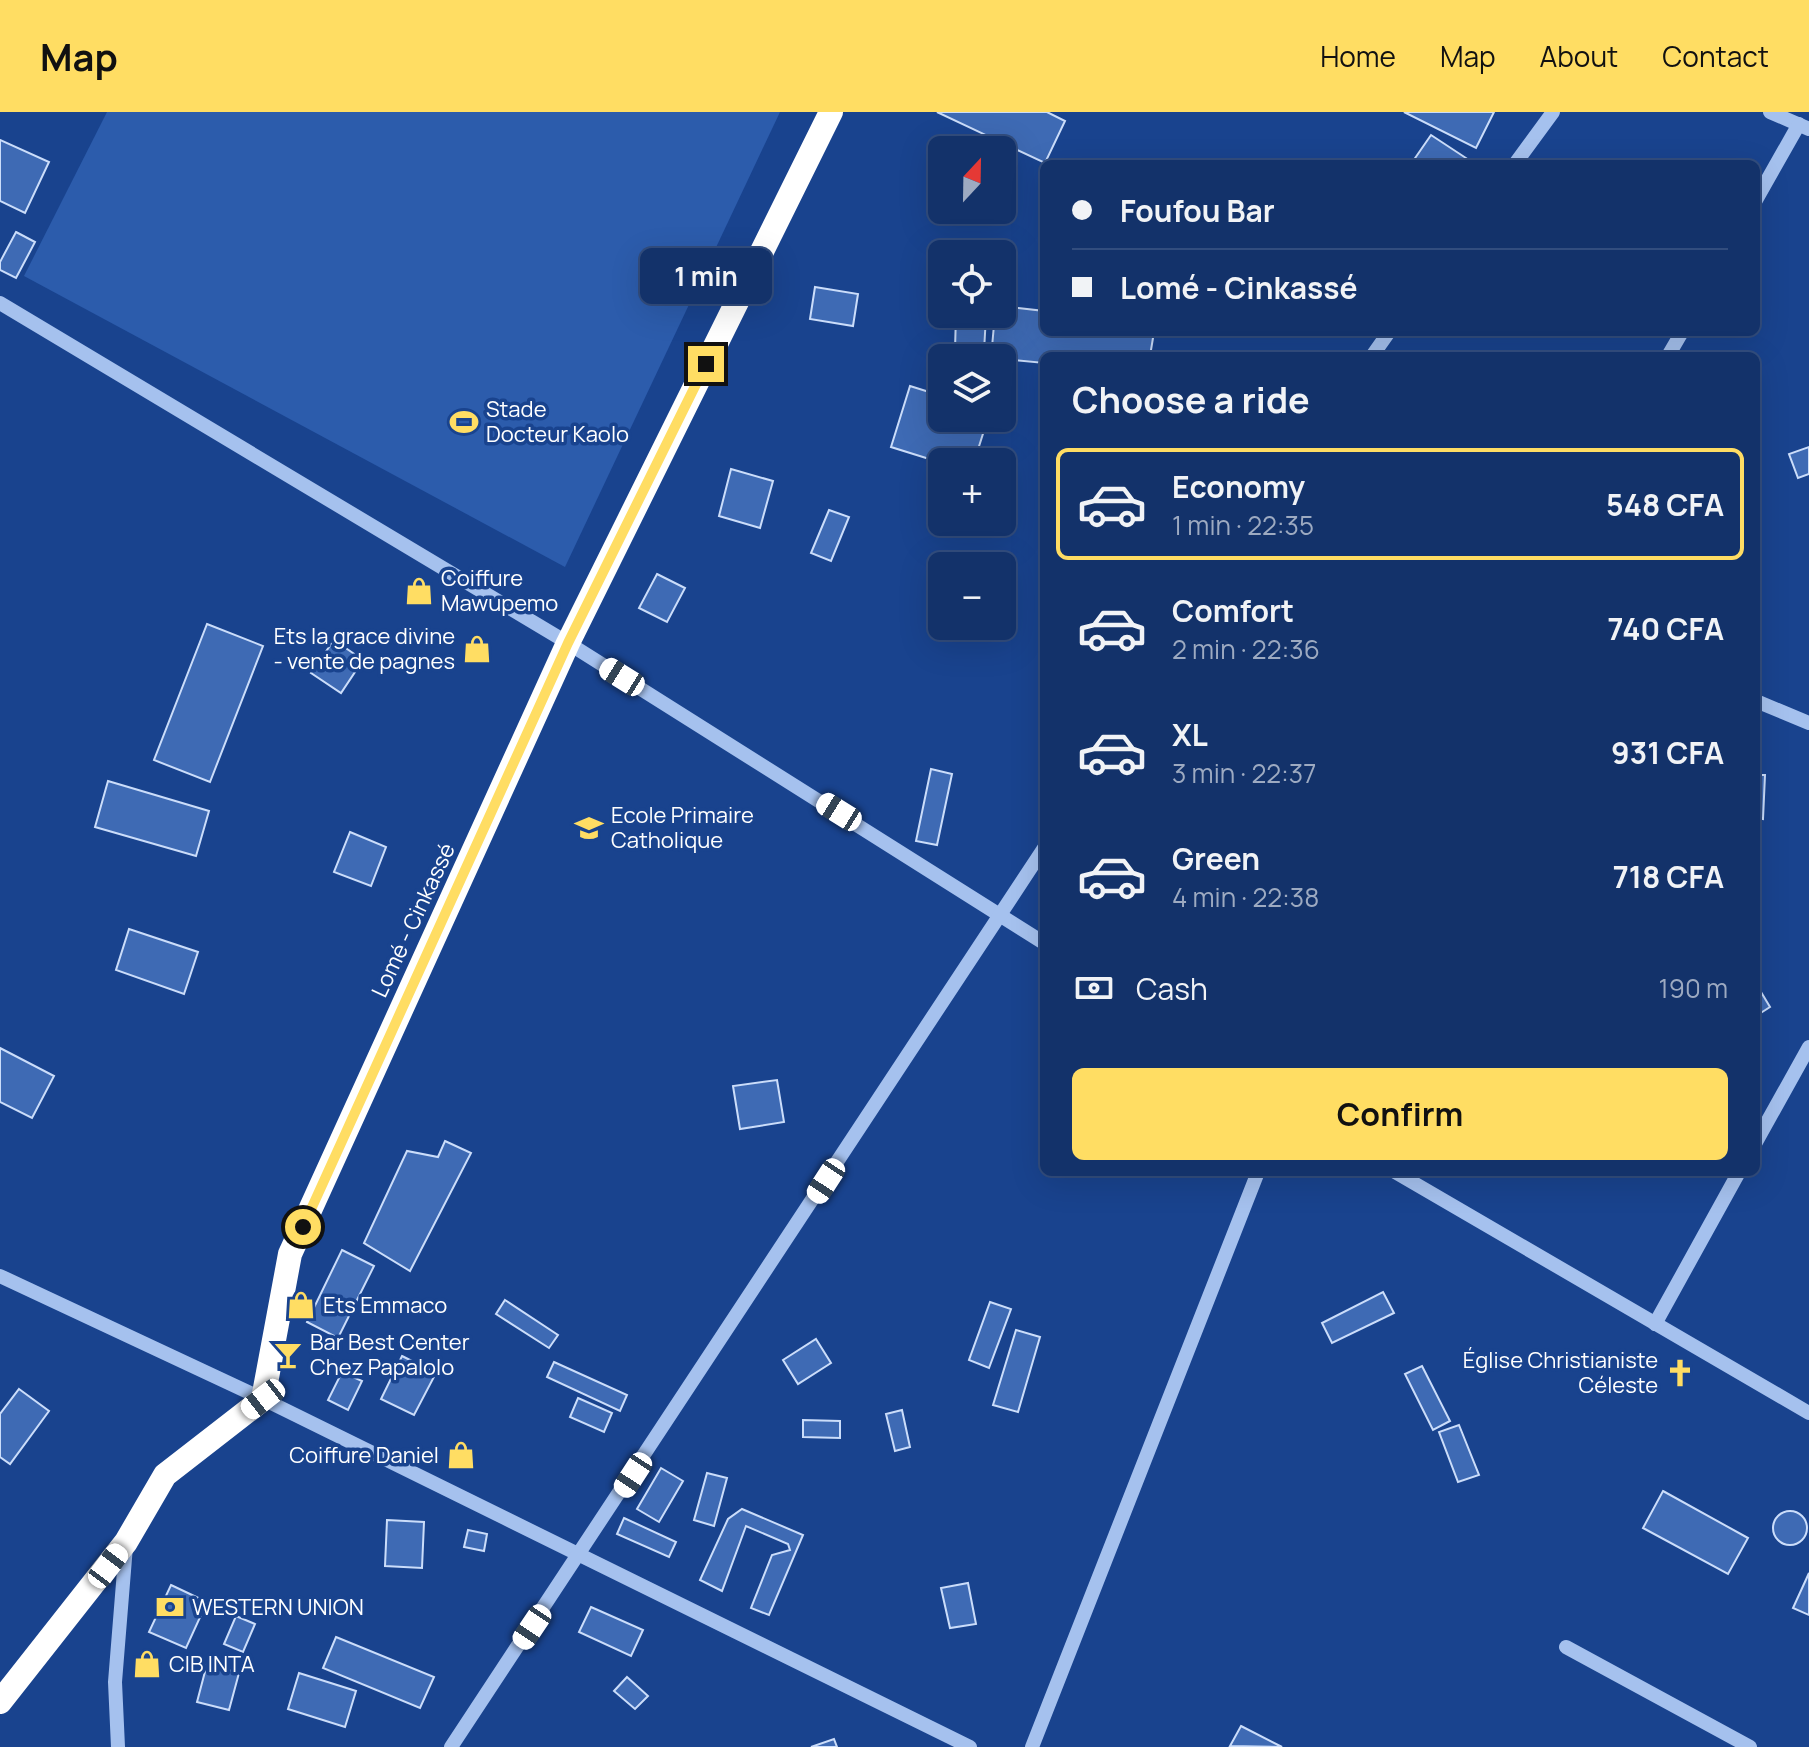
<!DOCTYPE html>
<meta charset="utf-8">
<style>
body{margin:0;font-family:Manrope,sans-serif;background:#203e72;color:#f1f3f6;height:100vh;display:flex;flex-direction:column;font-size:30px;white-space:nowrap}
*{box-sizing:border-box;margin:0}
p{font-size:26px;color:#9daac1}
.icon{flex:none;width:44px;height:44px;fill:none;stroke:currentColor;stroke-width:2;stroke-linecap:round;stroke-linejoin:round}
.map{position:relative;flex:1;overflow:hidden}
.side{position:absolute;left:1040px;top:240px;width:720px;height:824px;display:flex;flex-direction:column;background:#13326a;border-radius:12px;box-shadow:0 8px 32px #0002,0 0 0 2px #324d7e}
.side>*{flex:none}
.banner{position:absolute;left:1040px;top:48px;width:720px;height:176px;border-radius:12px;box-shadow:0 8px 32px #0002,0 0 0 2px #324d7e;display:grid;align-content:center;height:176px;padding:0 32px;background:#13326a}
.needle{width:52px;rotate:22deg}
.tools{position:absolute;left:928px;top:24px;display:grid;gap:16px}
.tools a{display:grid;place-items:center;width:88px;height:88px;border-radius:12px;background:#13326a;box-shadow:0 8px 32px #0002,0 0 0 2px #324d7e;font-size:40px}
.end{position:absolute;width:36px;height:36px;margin:-18px;border:10px solid #ffdd63;background:#111;box-shadow:0 0 0 4px #111}
.from{border-radius:50%}
.bubble{position:absolute;height:56px;border-radius:12px;background:#13326a;box-shadow:0 8px 32px #0002,0 0 0 2px #324d7e;font-size:26px;font-weight:700;line-height:56px;text-align:center}
.car{position:absolute;width:24px;height:48px;margin:-24px -12px;border-radius:10px;box-shadow:0 0 6px 2px #0007;background:linear-gradient(#fff 24%,#345 0 40%,#fff 0 76%,#345 0 86%,#fff 0)}
.banner b{display:flex;align-items:center;gap:28px;height:76px;font-size:30px}
.banner b+b{border-top:2px solid #324d7e}
.banner i{width:20px;height:20px;background:#f1f3f6}
ul{padding:0;list-style:none}
li{display:flex;align-items:center;gap:24px;height:112px;margin:0 16px 12px;padding:0 16px;border:4px solid transparent;border-radius:12px}
li div{flex:1}
li b{display:block;font-size:30px}
li em{font-style:normal;font-weight:700}
li.current{border-color:#ffdd63}
li>.icon{width:72px;height:72px;stroke-width:1.5}
h2{padding:0 32px;font-size:36px;line-height:96px}
.pay{display:flex;align-items:center;gap:20px;height:88px;padding:0 32px;font-size:30px}
.pay p{margin-inline-start:auto}
.button{display:flex;gap:16px;margin-top:auto;padding:16px 32px}
.button a{flex:1;height:92px;border-radius:12px;background:#ffdd63;color:#111;font-size:32px;font-weight:700;line-height:92px;text-align:center}
header{display:flex;align-items:center;gap:48px;box-sizing:border-box;height:112px;padding:0 40px;background:#ffdd63;color:#111}
header strong{font-size:38px}
nav{display:flex;gap:44px;margin-inline-start:auto;font-size:28px}
.map>svg:first-child{display:block}
</style>
<header>
<strong>Map</strong>
<nav><a>Home</a><a>Map</a><a>About</a><a>Contact</a></nav>
</header>
<div class="map">
<svg width="1809" height="1635" viewBox="0 0 1809 1635">
<rect width="100%" height="100%" fill="#19438e"/>
<!-- green -->
<polygon fill="#2c5cac" points="107,0 780,0 565,455 24,164"/>
<!-- building -->
<g fill="#3e6ab4" stroke="#cbddfa" stroke-width="2">
<polygon points="937,0 1047,0 1065,9 1045,51"/>
<polygon points="1404,0 1494,0 1476,36"/>
<polygon points="1431,23 1472,50 1471,52 1411,52"/>
<polygon points="0,28 49,50 25,101 0,89"/>
<polygon points="16,120 35,130 16,166 0,158 0,150"/>
<polygon points="815,175 858,182 853,214 810,207"/>
<polygon points="1002,194 1044,199 1044,220 1154,220 1150,244 1044,244 1044,251 991,246 995,202 1002,202"/>
<polygon points="956,203 986,204 984,239 955,237"/>
<polygon points="910,274 942,284 942,306 988,306 974,350 942,351 891,335"/>
<polygon points="1809,335 1809,362 1798,366 1789,342"/>
<polygon points="731,357 773,369 760,416 719,404"/>
<polygon points="829,398 849,405 831,449 811,441"/>
<polygon points="657,462 685,476 667,510 639,496"/>
<polygon points="207,512 263,534 210,670 154,648"/>
<polygon points="334,528 363,548 341,581 311,561"/>
<polygon points="931,657 952,662 937,733 916,729"/>
<polygon points="1756,663 1765,663 1763,707 1756,706"/>
<polygon points="108,669 209,699 196,744 95,715"/>
<polygon points="350,720 386,735 371,774 334,760"/>
<polygon points="129,817 198,840 184,882 116,858"/>
<polygon points="1761,880 1770,895 1756,904 1756,882"/>
<polygon points="0,936 54,964 32,1006 0,990"/>
<polygon points="777,968 784,1010 740,1017 733,974"/>
<polygon points="445,1029 471,1041 410,1159 364,1131 407,1039 438,1045"/>
<polygon points="342,1138 374,1154 338,1226 307,1210"/>
<polygon points="1383,1180 1394,1201 1332,1231 1322,1211"/>
<polygon points="505,1188 558,1223 549,1236 496,1202"/>
<polygon points="990,1190 1011,1197 989,1256 969,1248"/>
<polygon points="1016,1218 1040,1225 1018,1300 993,1293"/>
<polygon points="816,1227 831,1251 798,1272 783,1248"/>
<polygon points="402,1244 436,1261 414,1303 381,1287"/>
<polygon points="554,1250 627,1283 620,1299 547,1265"/>
<polygon points="1422,1254 1450,1309 1433,1318 1405,1262"/>
<polygon points="342,1260 362,1269 348,1298 328,1288"/>
<polygon points="19,1277 49,1299 10,1352 0,1345 0,1302"/>
<polygon points="578,1286 612,1301 604,1320 570,1305"/>
<polygon points="902,1298 910,1335 895,1339 886,1302"/>
<polygon points="803,1308 840,1309 840,1326 803,1325"/>
<polygon points="1459,1313 1479,1363 1458,1370 1439,1320"/>
<polygon points="661,1356 683,1369 659,1410 637,1397"/>
<polygon points="707,1361 727,1366 714,1414 694,1408"/>
<polygon points="1663,1379 1748,1426 1728,1462 1643,1416"/>
<polygon points="742,1397 803,1423 769,1503 751,1496 772,1443 790,1438 788,1432 746,1414 722,1479 700,1468 728,1407"/>
<circle cx="1790" cy="1416" r="17"/>
<polygon points="624,1406 676,1430 669,1445 617,1422"/>
<polygon points="387,1408 424,1410 422,1456 385,1454"/>
<polygon points="468,1418 487,1422 484,1439 464,1435"/>
<polygon points="1809,1461 1809,1503 1793,1496"/>
<polygon points="968,1471 976,1512 950,1516 941,1476"/>
<polygon points="171,1473 207,1490 186,1536 149,1520"/>
<polygon points="591,1495 643,1518 631,1544 579,1520"/>
<polygon points="236,1504 255,1512 243,1540 224,1532"/>
<polygon points="336,1525 434,1565 420,1596 323,1556"/>
<polygon points="207,1552 239,1561 229,1598 197,1590"/>
<polygon points="299,1561 356,1579 345,1615 288,1597"/>
<polygon points="627,1565 648,1584 635,1597 614,1579"/>
<polygon points="1241,1614 1282,1635 1230,1634"/>
<polygon points="834,1627 837,1635 811,1635"/>
</g>
<g fill="none" stroke-linecap="round" stroke-linejoin="round">
<!-- minor -->
<g stroke="#a5c1ee" stroke-width="14">
<polyline points="1770,0 1809,17"/>
<polyline points="1515,52 1553,0"/>
<polyline points="1756,88 1799,12"/>
<polyline points="0,191 568,531 1044,831"/>
<polyline points="1372,244 1389,220"/>
<polyline points="1668,244 1682,220"/>
<polyline points="1756,589 1809,611"/>
<polyline points="1756,1030 1809,935"/>
<polyline points="1395,1060 1809,1301"/>
<polyline points="0,1164 263,1287 970,1635"/>
<polyline points="1655,1212 1739,1060"/>
<polyline points="1566,1535 1750,1635"/>
<polyline points="118,1635 115,1570 126,1434"/>
<polyline points="451,1635 1044,736"/>
<polyline points="1032,1635 1258,1060"/>
</g>
<!-- highway -->
<polyline stroke="#fff" stroke-width="24" points="0,1590 126,1430 165,1363 263,1287 290,1142 568,531 831,0"/>
</g>
<g fill="none" stroke-linecap="round" stroke-linejoin="round">
<!-- route -->
<polyline stroke="#ffdd63" stroke-width="10" points="303,1115 568,531 706,252"/>
</g>
<!-- icons -->
<defs>
<symbol id="stadium-bare" viewBox="-9 -9 18 18"><path d="M0-5a6.5 5 0 1 0 0 10a6.5 5 0 1 0 0-10ZM-3.5-1.8h7v3.6h-7Z" fill="#ffdd63" stroke="#19438e" stroke-width="2.5" paint-order="stroke"/></symbol>
<symbol id="shop-bare" viewBox="-9 -9 18 18"><path d="M-5-2.5h2.3a2.7 3.5 0 0 1 5.4 0H5L5.5 6h-11ZM-1.5-2.5h3a1.5 2.3 0 0 0-3 0Z" fill="#ffdd63" stroke="#19438e" stroke-width="2.5" paint-order="stroke"/></symbol>
<symbol id="school-bare" viewBox="-9 -9 18 18"><path d="M0-5L7-2L0 1L-7-2ZM-4 1L0 2.5L4 1V4Q0 6-4 4Z" fill="#ffdd63" stroke="#19438e" stroke-width="2.5" paint-order="stroke"/></symbol>
<symbol id="bar-bare" viewBox="-9 -9 18 18"><path d="M-6-5H6L.8 .8V4.5H3.5V6h-7V4.5H-.8V.8Z" fill="#ffdd63" stroke="#19438e" stroke-width="2.5" paint-order="stroke"/></symbol>
<symbol id="church-bare" viewBox="-9 -9 18 18"><path d="M-1.2-6h2.4v3.5h3.3v2.4h-3.3V6h-2.4V-.1h-3.3v-2.4h3.3Z" fill="#ffdd63" stroke="#19438e" stroke-width="2.5" paint-order="stroke"/></symbol>
<symbol id="bank-bare" viewBox="-9 -9 18 18"><path d="M-6-4H6V4H-6ZM0-2.3a2.3 2.3 0 1 0 0 4.6a2.3 2.3 0 1 0 0-4.6Z" fill="#ffdd63" stroke="#19438e" stroke-width="2.5" paint-order="stroke"/></symbol>
</defs>
<g fill-rule="evenodd">
<use href="#stadium-bare" x="444" y="290" width="40" height="40"/>
<use href="#shop-bare" x="399" y="459" width="40" height="40"/>
<use href="#shop-bare" x="457" y="517" width="40" height="40"/>
<use href="#school-bare" x="569" y="696" width="40" height="40"/>
<use href="#shop-bare" x="281" y="1173" width="40" height="40"/>
<use href="#bar-bare" x="268" y="1223" width="40" height="40"/>
<use href="#church-bare" x="1660" y="1241" width="40" height="40"/>
<use href="#shop-bare" x="441" y="1323" width="40" height="40"/>
<use href="#bank-bare" x="150" y="1475" width="40" height="40"/>
<use href="#shop-bare" x="127" y="1532" width="40" height="40"/>
</g>
<g text-anchor="middle" dominant-baseline="central" stroke-width="7" stroke-linejoin="round" paint-order="stroke">
<!-- poi labels -->
<g font-size="22" fill="#fff" stroke="#19438e" text-anchor="start">
<text x="486" y="297">Stade<tspan x="486" dy="25">Docteur Kaolo</tspan></text>
<text x="441" y="466">Coiffure<tspan x="441" dy="25">Mawupemo</tspan></text>
<text x="455" y="524" text-anchor="end">Ets la grace divine<tspan x="455" dy="25">- vente de pagnes</tspan></text>
<text x="611" y="703">Ecole Primaire<tspan x="611" dy="25">Catholique</tspan></text>
<text x="323" y="1193">Ets Emmaco</text>
<text x="310" y="1230">Bar Best Center<tspan x="310" dy="25">Chez Papalolo</tspan></text>
<text x="1658" y="1248" text-anchor="end">Église Christianiste<tspan x="1658" dy="25">Céleste</tspan></text>
<text x="439" y="1343" text-anchor="end">Coiffure Daniel</text>
<text x="192" y="1495">WESTERN UNION</text>
<text x="169" y="1552">CIB INTA</text>
</g>
<!-- street labels -->
<g font-size="22" fill="#fff" stroke="#19438e">
<text transform="translate(413 808) rotate(-65)">Lomé - Cinkassé</text>
</g>
</g>
</svg>
<div class="tools">
<a><svg class="needle" viewBox="-14 -14 28 28"><path d="M0-13l5 13h-10z" fill="#e53935"/><path d="M0 13l5-13h-10z" fill="#9daac1"/></svg></a>
<a><svg class="icon" aria-label="locate" viewBox="0 0 24 24"><circle cx="12" cy="12" r="6"/><path d="M12 2v4M12 18v4M2 12h4M18 12h4"/></svg></a>
<a><svg class="icon" aria-label="layers" viewBox="0 0 24 24"><path d="M12 4l9 5-9 5-9-5zM3 14l9 5 9-5"/></svg></a>
<a>+</a>
<a>−</a>
</div>
<i class="end from" style="left:303px;top:1115px"></i>
<i class="end" style="left:706px;top:252px"></i>
<div class="bubble" style="left:640px;top:136px;width:132px">1 min</div>
<i class="car" style="left:622px;top:565px;rotate:302deg"></i>
<i class="car" style="left:839px;top:700px;rotate:302deg"></i>
<i class="car" style="left:826px;top:1069px;rotate:213deg"></i>
<i class="car" style="left:263px;top:1287px;rotate:232deg"></i>
<i class="car" style="left:633px;top:1363px;rotate:213deg"></i>
<i class="car" style="left:108px;top:1454px;rotate:37deg"></i>
<i class="car" style="left:532px;top:1515px;rotate:214deg"></i>
<div class="banner">
<b><i class="from"></i>Foufou Bar</b>
<b><i></i>Lomé - Cinkassé</b>
</div>
<section class="side">
<h2>Choose a ride</h2>
<ul>
<li class="current"><svg class="icon" aria-label="car" viewBox="0 0 24 24"><path d="M5 17H2v-5l4-1 3-4h7l3 4 3 1v5h-3M9 17h6M6 11h13"/><circle cx="7" cy="17" r="2"/><circle cx="17" cy="17" r="2"/></svg><div><b>Economy</b><p>1 min · 22:35</p></div><em>548 CFA</em></li>
<li><svg class="icon" aria-label="car" viewBox="0 0 24 24"><path d="M5 17H2v-5l4-1 3-4h7l3 4 3 1v5h-3M9 17h6M6 11h13"/><circle cx="7" cy="17" r="2"/><circle cx="17" cy="17" r="2"/></svg><div><b>Comfort</b><p>2 min · 22:36</p></div><em>740 CFA</em></li>
<li><svg class="icon" aria-label="car" viewBox="0 0 24 24"><path d="M5 17H2v-5l4-1 3-4h7l3 4 3 1v5h-3M9 17h6M6 11h13"/><circle cx="7" cy="17" r="2"/><circle cx="17" cy="17" r="2"/></svg><div><b>XL</b><p>3 min · 22:37</p></div><em>931 CFA</em></li>
<li><svg class="icon" aria-label="car" viewBox="0 0 24 24"><path d="M5 17H2v-5l4-1 3-4h7l3 4 3 1v5h-3M9 17h6M6 11h13"/><circle cx="7" cy="17" r="2"/><circle cx="17" cy="17" r="2"/></svg><div><b>Green</b><p>4 min · 22:38</p></div><em>718 CFA</em></li>
</ul>
<div class="pay"><svg class="icon" aria-label="cash" viewBox="0 0 24 24"><path d="M3 7h18v10H3z"/><circle cx="12" cy="12" r="2"/></svg>Cash<p>190 m</p></div>
<div class="button"><a>Confirm</a></div>
</section>
</div>
